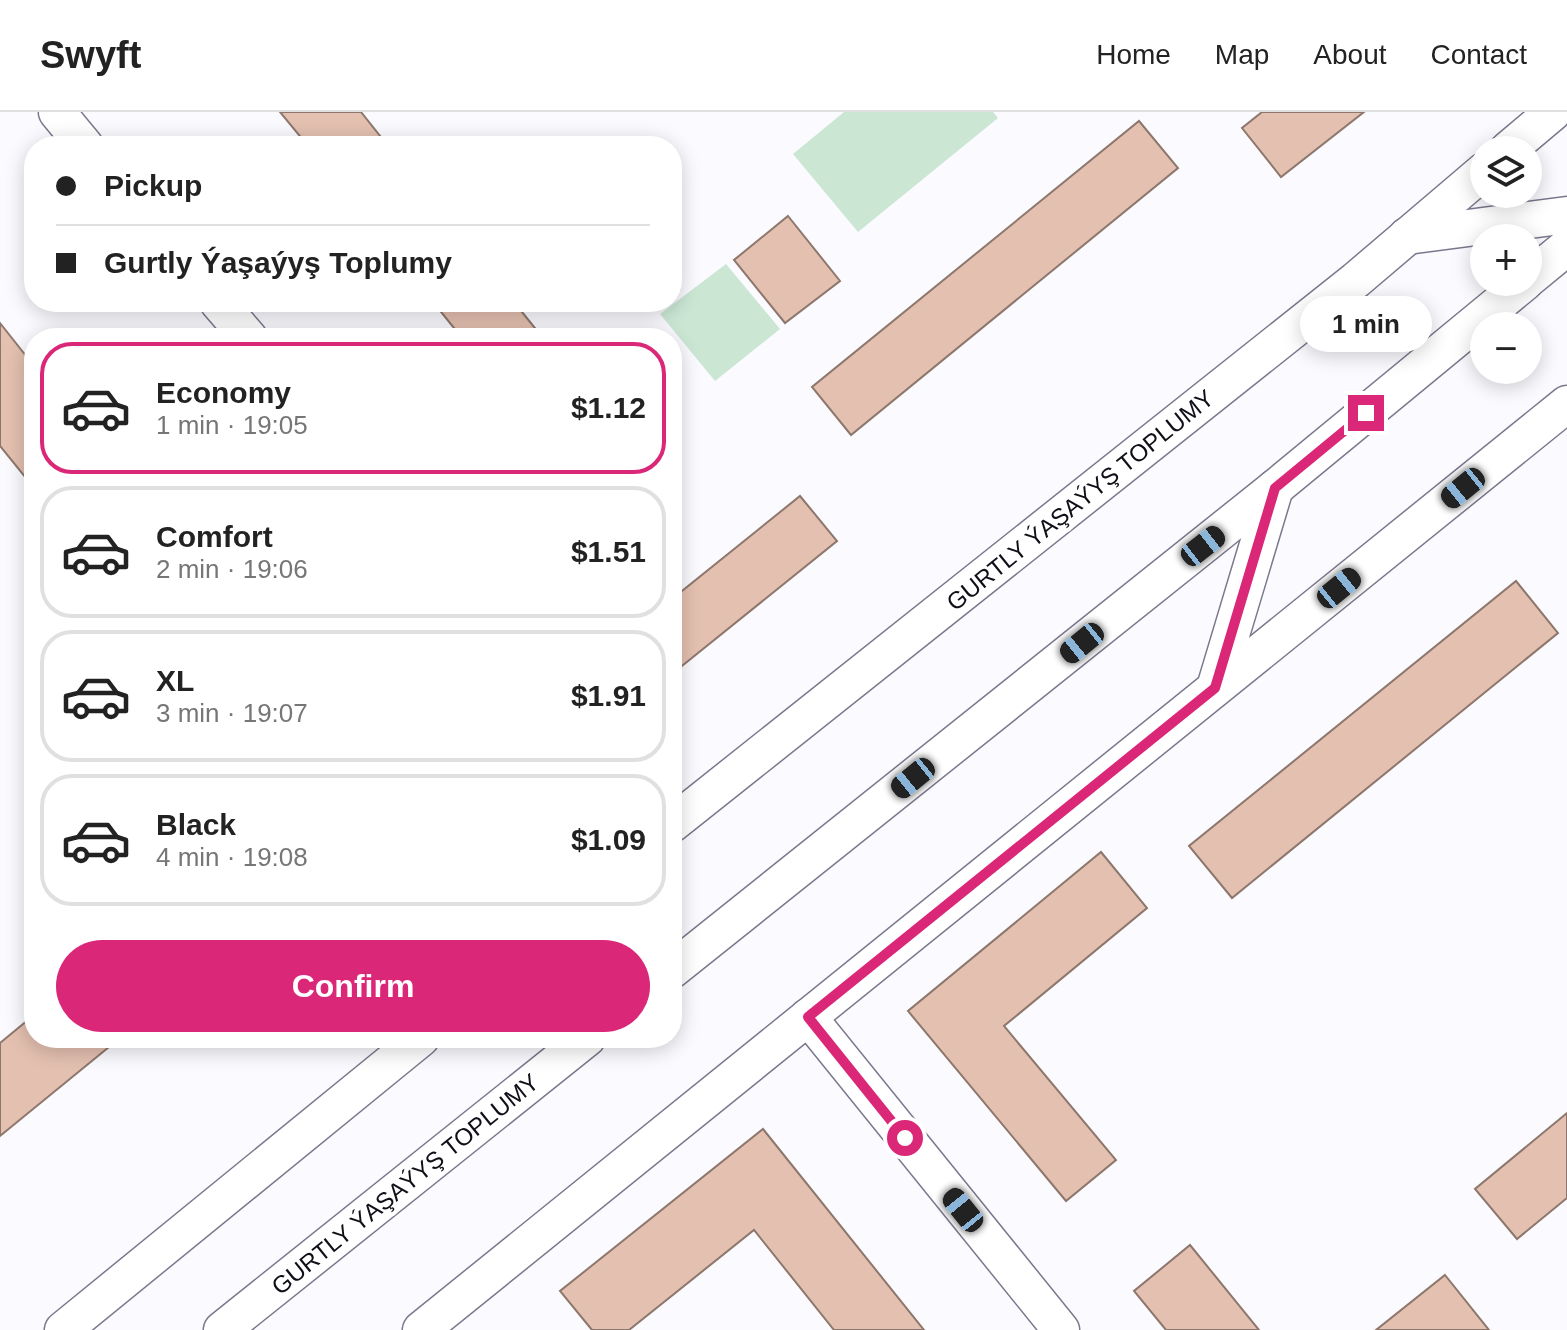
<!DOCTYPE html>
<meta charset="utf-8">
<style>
body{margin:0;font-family:Helvetica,sans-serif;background:#f2f2f2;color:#222;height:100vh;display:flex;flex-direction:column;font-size:30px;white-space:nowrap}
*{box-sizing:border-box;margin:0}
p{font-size:26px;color:#767676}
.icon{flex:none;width:44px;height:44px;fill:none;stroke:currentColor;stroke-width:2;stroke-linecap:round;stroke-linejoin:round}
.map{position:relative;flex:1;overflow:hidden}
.details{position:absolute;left:24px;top:216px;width:658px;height:720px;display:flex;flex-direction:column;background:#fff;border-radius:32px;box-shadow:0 4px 20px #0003}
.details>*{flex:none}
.top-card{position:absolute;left:24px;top:24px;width:658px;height:176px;border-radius:32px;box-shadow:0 4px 20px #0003;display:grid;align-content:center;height:176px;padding:0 32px;background:#fff}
.fabs{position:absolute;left:1470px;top:24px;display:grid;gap:16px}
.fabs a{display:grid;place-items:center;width:72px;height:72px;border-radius:50%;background:#fff;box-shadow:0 4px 20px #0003;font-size:40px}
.end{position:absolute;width:36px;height:36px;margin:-18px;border:10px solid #db2777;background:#fff;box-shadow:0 0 0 4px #fff}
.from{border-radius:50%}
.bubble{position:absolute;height:56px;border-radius:28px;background:#fff;box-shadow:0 4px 20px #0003;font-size:26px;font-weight:800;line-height:56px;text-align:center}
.car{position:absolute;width:24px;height:48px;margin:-24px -12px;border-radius:10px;box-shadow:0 0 6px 2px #0007;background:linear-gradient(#222 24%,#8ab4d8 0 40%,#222 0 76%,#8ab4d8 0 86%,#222 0)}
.top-card b{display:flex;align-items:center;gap:28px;height:76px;font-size:30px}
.top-card b+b{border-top:2px solid #e0e0e0}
.top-card i{width:20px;height:20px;background:#222}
ul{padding:14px 0 0;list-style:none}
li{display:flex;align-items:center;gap:24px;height:132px;margin:0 16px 12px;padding:0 16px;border:4px solid #e0e0e0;border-radius:32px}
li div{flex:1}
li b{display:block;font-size:30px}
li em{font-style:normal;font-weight:800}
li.active{border-color:#db2777}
li>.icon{width:72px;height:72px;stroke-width:1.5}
.button{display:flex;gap:16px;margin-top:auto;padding:16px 32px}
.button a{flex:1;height:92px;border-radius:48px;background:#db2777;color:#fff;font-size:32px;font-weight:800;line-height:92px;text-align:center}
header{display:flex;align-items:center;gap:48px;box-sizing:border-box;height:112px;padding:0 40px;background:#fff;border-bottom:2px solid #e0e0e0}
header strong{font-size:38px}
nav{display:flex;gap:44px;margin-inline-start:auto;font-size:28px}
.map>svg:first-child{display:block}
</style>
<header>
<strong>Swyft</strong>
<nav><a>Home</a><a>Map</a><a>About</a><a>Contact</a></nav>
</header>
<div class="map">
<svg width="1567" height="1218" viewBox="0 0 1567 1218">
<rect width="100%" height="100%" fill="#fbfaff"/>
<!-- green -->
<g fill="#cbe7d4">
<polygon points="844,0 993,0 998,6 858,120 793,42"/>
<polygon points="726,152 780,217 715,269 660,202"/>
</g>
<!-- building -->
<g fill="#e4c0b0" stroke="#8d776d" stroke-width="2">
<polygon points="280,0 361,0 388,34 308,34"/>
<polygon points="1262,0 1364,0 1281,65 1242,16"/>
<polygon points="1139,9 1178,56 851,323 812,275"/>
<polygon points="788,104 840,169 785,211 734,148"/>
<polygon points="433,190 514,190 543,226 462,226"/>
<polygon points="0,211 34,254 34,376 0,334"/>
<polygon points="800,384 837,429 672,562 672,487"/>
<polygon points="1516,469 1558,521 1232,786 1189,734"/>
<polygon points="1101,740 1147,796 1004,914 1116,1048 1066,1089 908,899"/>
<polygon points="34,903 34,926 120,926 0,1024 0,931"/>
<polygon points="1567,1001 1567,1086 1517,1127 1475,1077"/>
<polygon points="763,1017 924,1218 834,1218 754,1118 629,1218 592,1218 560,1179"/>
<polygon points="1190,1133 1259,1218 1166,1218 1134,1179"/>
<polygon points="1445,1163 1489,1218 1376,1218"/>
</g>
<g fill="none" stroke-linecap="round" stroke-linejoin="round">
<defs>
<g id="minor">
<polyline points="57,0 85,34"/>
<polyline points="1508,38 1553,0"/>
<polyline points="1407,124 1567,103"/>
<polyline points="1528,167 1567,135"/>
<polyline points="218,190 249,226"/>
<polyline points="1215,576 1275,376"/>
<polyline points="672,712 1356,168 1484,59"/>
<polyline points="672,858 1275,376 1525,170"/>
<polyline points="808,905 1061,1218"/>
<polyline points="63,1218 421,926"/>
<polyline points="222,1218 587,926"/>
<polyline points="421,1218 1567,292"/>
</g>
</defs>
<!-- minor casing -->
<use href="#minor" stroke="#7c778c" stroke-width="39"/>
<!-- minor -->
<use href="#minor" stroke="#fff" stroke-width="36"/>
</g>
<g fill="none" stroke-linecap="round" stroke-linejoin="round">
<!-- route -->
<polyline stroke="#db2777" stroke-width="10" points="905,1026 808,905 1215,576 1275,376 1366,301"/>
</g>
<g text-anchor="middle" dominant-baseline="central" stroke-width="8" stroke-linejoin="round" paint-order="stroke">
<!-- street labels -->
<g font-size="24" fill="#100e16" stroke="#fff">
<text transform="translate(1080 388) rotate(-39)">GURTLY ÝAŞAÝYŞ TOPLUMY</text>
<text transform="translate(405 1072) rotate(-39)">GURTLY ÝAŞAÝYŞ TOPLUMY</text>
</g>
</g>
</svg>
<div class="fabs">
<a><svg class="icon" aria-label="layers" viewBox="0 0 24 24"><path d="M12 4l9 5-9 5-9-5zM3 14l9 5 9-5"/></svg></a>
<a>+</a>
<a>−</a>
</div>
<i class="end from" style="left:905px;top:1026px"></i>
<i class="end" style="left:1366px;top:301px"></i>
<div class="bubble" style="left:1300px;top:184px;width:132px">1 min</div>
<i class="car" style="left:1463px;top:376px;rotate:231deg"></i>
<i class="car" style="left:1203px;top:434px;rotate:52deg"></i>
<i class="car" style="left:1339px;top:476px;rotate:51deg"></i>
<i class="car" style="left:1082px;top:531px;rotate:231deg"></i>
<i class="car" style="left:913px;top:666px;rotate:231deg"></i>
<i class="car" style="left:963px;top:1098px;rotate:321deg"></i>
<div class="top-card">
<b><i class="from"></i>Pickup</b>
<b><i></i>Gurtly Ýaşaýyş Toplumy</b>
</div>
<section class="details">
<ul>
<li class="active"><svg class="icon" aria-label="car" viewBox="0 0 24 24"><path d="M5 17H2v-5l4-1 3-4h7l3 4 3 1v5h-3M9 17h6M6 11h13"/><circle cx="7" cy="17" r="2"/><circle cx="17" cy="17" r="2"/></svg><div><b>Economy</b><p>1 min · 19:05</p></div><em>$1.12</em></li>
<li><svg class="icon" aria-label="car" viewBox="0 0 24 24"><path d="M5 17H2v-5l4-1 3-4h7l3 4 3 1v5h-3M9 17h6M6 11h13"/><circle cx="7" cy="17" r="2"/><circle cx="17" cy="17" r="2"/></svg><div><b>Comfort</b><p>2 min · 19:06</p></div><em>$1.51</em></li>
<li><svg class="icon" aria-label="car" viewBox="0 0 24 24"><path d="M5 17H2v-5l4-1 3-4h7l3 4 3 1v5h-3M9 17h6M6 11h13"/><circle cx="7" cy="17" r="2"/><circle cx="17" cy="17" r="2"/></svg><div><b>XL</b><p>3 min · 19:07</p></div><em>$1.91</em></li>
<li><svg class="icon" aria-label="car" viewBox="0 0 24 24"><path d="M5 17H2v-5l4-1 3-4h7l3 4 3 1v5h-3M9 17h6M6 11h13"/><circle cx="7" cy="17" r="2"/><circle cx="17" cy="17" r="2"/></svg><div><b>Black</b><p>4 min · 19:08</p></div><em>$1.09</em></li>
</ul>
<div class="button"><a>Confirm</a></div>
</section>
</div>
